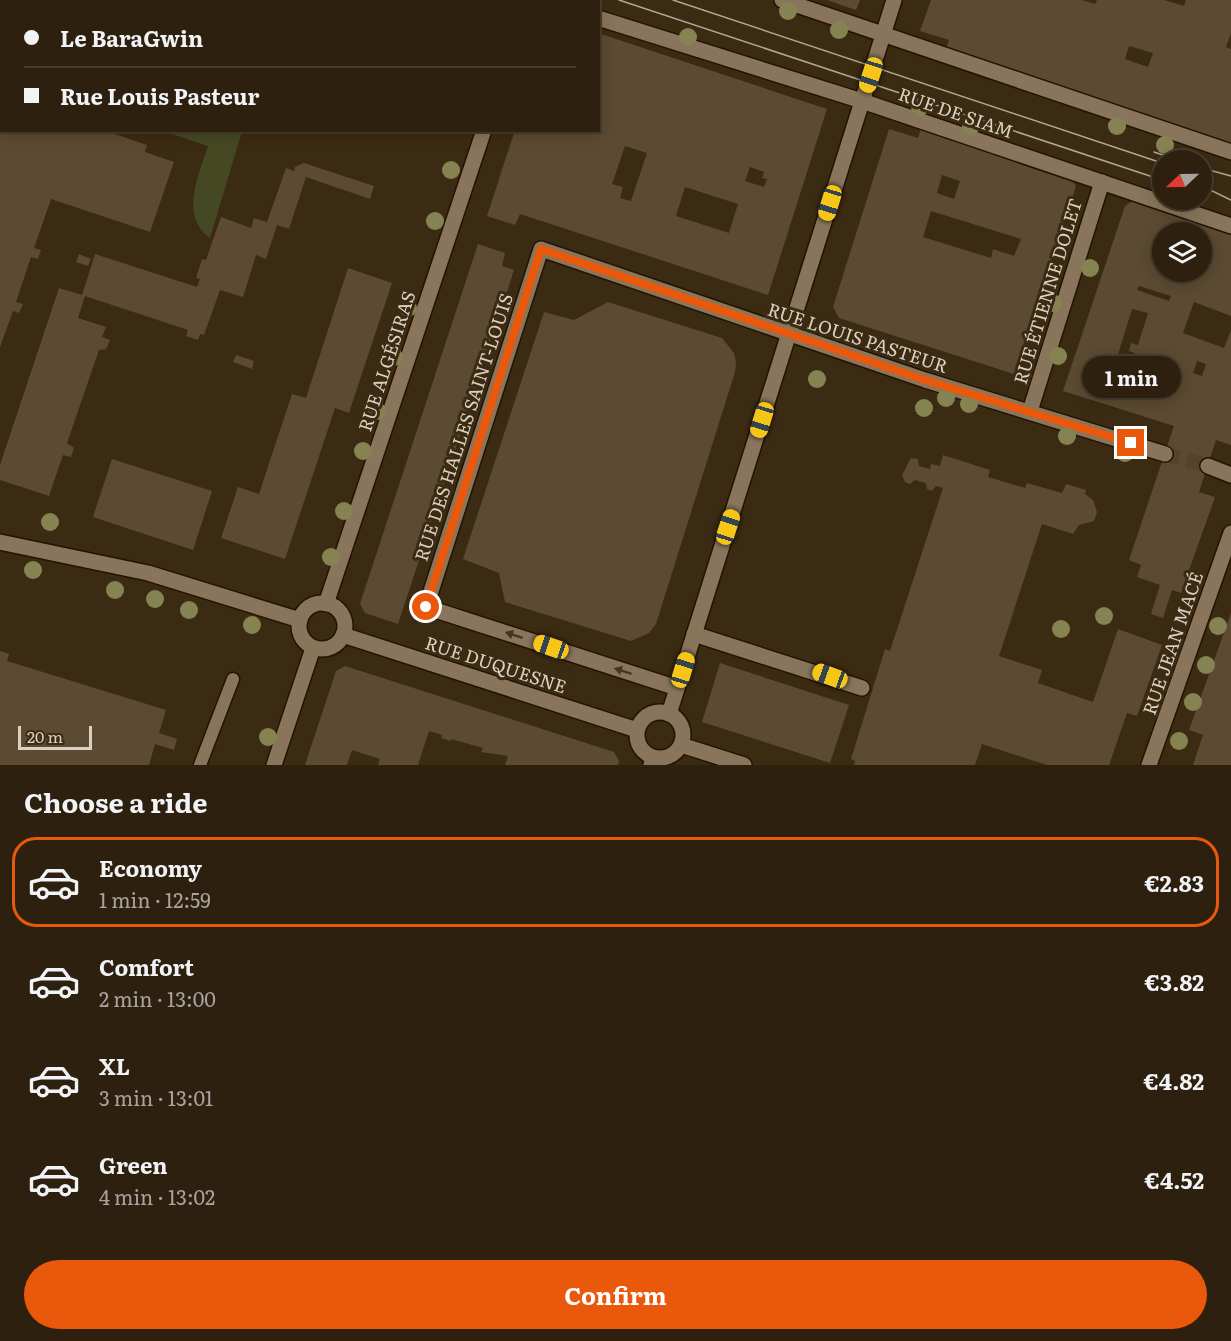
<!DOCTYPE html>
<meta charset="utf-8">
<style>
body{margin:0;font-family:Literata,serif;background:#352817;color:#f1f3f6;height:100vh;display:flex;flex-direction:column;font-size:22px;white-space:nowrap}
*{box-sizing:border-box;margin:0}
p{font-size:20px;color:#a7a39e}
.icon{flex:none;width:33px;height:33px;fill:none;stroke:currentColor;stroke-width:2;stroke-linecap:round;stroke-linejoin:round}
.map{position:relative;height:765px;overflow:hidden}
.details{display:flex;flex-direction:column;background:#2d200e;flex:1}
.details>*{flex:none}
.hud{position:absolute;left:0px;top:0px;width:600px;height:132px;box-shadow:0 3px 15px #0003,0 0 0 2px #483e2e;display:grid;align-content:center;height:132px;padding:0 24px;background:#2d200e}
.needle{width:39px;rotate:248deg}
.fabs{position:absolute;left:1152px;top:150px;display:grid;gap:12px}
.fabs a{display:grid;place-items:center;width:60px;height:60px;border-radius:50%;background:#2d200e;box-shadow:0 3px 15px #0003,0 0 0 2px #483e2e;font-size:30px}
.scale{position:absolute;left:18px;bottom:15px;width:74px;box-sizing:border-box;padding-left:6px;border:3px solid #dbd0c2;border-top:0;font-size:16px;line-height:21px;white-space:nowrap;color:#dbd0c2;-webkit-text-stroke:4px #3c2b13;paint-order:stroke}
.end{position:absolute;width:27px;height:27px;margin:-14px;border:8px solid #ea580c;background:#fff;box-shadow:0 0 0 3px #fff}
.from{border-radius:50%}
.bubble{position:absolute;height:42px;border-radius:21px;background:#2d200e;box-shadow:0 3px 15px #0003,0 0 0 2px #483e2e;font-size:20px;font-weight:700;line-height:42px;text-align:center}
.car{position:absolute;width:18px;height:36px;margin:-18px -9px;border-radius:8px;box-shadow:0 0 4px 2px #0007;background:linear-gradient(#f5c518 24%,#345 0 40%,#f5c518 0 76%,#345 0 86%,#f5c518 0)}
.hud b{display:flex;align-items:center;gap:21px;height:57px;font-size:22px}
.hud b+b{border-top:2px solid #483e2e}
.hud i{width:15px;height:15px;background:#f1f3f6}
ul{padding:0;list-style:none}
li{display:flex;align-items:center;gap:18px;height:90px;margin:0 12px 9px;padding:0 12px;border:3px solid transparent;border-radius:24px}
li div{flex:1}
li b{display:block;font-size:22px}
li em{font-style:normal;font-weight:700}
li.active{border-color:#ea580c}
li>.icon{width:54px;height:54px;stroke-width:1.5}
h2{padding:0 24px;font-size:27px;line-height:72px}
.cta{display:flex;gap:12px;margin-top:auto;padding:12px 24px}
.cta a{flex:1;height:69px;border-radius:36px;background:#ea580c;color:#fff;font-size:24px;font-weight:700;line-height:69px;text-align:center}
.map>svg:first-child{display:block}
</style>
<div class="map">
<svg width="1231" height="765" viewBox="0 0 1231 765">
<rect width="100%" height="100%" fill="#3c2b13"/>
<!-- green -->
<g fill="#454923">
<polygon points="0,0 133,0 2,2 1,10"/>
<path d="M163,131h79l-32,107c-31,-23 -11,-63 -2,-92z"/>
</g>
<!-- building -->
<g fill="#5c4a32" fill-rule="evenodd">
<polygon points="827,0 860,0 856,10"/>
<path d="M931,0h151l13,4 2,-4h67l20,6 2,-6h45v33l-5,14 5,2v98l-286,-96 4,-11 -29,-9zM1129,46l24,7 -5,14 -23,-8z"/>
<path d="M598,33l229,76 -59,186 -248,-81 -5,11 -28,-9 28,-86h83zM625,146l22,7 -16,48 -11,-3 3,-11 -11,-3zM750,167l14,5 -2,6 5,1 -3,8 -19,-6zM685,187l53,17 -9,29 -53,-17z"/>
<path d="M921,128l150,51 5,7 -62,188 -175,-56 -6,-11 56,-178 29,9zM942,175l18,6 -6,18 -17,-6zM931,211l90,28 -7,17 -21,-7 -2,9 -68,-21z"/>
<polygon points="0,130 103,130 147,145 145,152 174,162 150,232 51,199 34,248 41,250 38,259 31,257 16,302 23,304 19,313 13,311 0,347"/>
<polygon points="304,163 374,186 370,199 306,177 289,229 277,225 266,259 256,255 243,297 220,290 204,335 200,334 198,340 186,336 188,330 85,296 78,318 106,327 102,337 110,340 106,349 99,350 67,443 74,448 71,457 63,455 49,496 0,480 0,465 59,288 82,295 95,254 197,287 200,279 196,278 202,259 206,260 221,217 251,228 254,218 267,222 286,168 294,171 295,167"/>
<path d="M1134,200l97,33v83l-37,-14 -11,31 41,15 7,-18v115l-15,-5 -17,52 16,5 -34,96 -9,-3 -9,28 -12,-4 9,-29 -23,-8 4,-12 -12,-5 45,-134 -111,-35 62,-185zM1162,232h40v40h-40zM1139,286l32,10 -2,5 -32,-11zM1132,309l16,4 -10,32 -7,-2 -2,8 6,2 -4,13 -15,-5zM1197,361l9,3 -4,12 -9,-3z"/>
<polygon points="478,244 505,253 502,266 514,270 398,624 365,613 360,604"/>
<polygon points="79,254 91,259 88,266 76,262"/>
<polygon points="348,268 392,283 349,413 335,408 285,559 221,538 238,487 259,494 292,394 306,398"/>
<polygon points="608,302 722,338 734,353 736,362 735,372 656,624 649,633 631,641 505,602 499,573 463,559 544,312 574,320"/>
<polygon points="236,355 254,361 252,369 233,362"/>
<polygon points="943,455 990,470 988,477 1025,488 1027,483 1062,493 1066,484 1086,490 1085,494 1093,500 1097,512 1094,521 1079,525 1073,534 1042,524 999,656 1042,670 1038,683 1093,702 1118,629 1162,645 1137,716 1127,713 1109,765 1047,765 982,744 975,765 854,765 855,761 851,759 885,649 890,651 943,488 936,486 932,491 927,489 926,483 915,480 910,484 905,482 902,475 911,458 918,459 919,466 930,469 931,464 940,466"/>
<polygon points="112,459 212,491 193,550 93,517"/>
<polygon points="1231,613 1231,765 1193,765 1203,735 1189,730"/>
<polygon points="0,651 9,654 7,661 166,710 159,733 177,739 174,750 155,744 149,765 0,765"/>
<polygon points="720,663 849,705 830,763 702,722"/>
<polygon points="345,666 614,752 619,761 618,765 505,765 508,756 481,752 483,748 451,739 451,741 441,738 442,735 429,731 418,765 378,765 380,759 352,750 347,765 305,765 336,671"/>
</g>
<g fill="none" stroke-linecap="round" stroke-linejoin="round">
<!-- street-tunnel -->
<polyline stroke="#54442d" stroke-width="15" stroke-dasharray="15 8" stroke-linecap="butt" points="1165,454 1208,466"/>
<defs>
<polyline id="lane" points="200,765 233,679"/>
<g id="street">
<polyline points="543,0 548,2"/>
<polyline points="782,0 1231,152"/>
<polyline points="178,2 181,0"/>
<polyline points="526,2 527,0"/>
<polyline points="598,18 862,101 1231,226"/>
<polyline points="0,29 2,30"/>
<polyline points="1030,411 1102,182"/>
<polyline points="1208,466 1231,475"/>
<polyline points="326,604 484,130"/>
<polyline points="694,634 862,688"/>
<polyline points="677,688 426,607 541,249 925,380 1165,454"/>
<polyline points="274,765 313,648"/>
<polyline points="651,765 653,757"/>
<polyline points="1149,765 1231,533"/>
</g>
<g id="secondary">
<polyline points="0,542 148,573 300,620"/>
<circle cx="322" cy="626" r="23"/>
<polyline points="343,635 637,730"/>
<circle cx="660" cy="735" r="23"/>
<polyline points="669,714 894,0"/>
<polyline points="681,745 744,765"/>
</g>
</defs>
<!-- lane casing -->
<use href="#lane" stroke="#231300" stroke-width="15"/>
<!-- street casing -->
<use href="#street" stroke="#231300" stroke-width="18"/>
<!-- secondary casing -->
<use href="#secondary" stroke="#231300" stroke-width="18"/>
<!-- lane -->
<use href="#lane" stroke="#88755b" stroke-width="12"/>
<!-- street -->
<use href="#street" stroke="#88755b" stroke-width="15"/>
<!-- secondary -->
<use href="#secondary" stroke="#88755b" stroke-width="15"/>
<!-- tram -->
<g stroke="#b3a796" stroke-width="1.5">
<polyline points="619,0 1162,180"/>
<polyline points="673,0 1162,163"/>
<polyline points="149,2 153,0"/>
<polyline points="178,2 181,0"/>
<polyline points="0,15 2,16"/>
<polyline points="0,29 2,30"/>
<polyline points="1154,152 1178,160"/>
<polyline points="1202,168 1231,176"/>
<polyline points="1202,186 1231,200"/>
</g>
</g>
<!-- trees -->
<g fill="#868353">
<circle cx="788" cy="11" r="9"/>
<circle cx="839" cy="30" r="9"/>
<circle cx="688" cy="37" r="9"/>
<circle cx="920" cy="107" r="9"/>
<circle cx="971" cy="126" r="9"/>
<circle cx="1117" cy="126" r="9"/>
<circle cx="1165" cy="145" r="9"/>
<circle cx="451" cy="170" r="9"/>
<circle cx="435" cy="221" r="9"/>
<circle cx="1090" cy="268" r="9"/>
<circle cx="1053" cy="303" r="9"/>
<circle cx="408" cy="308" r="9"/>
<circle cx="1058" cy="356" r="9"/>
<circle cx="394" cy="357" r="9"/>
<circle cx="817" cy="379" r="9"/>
<circle cx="946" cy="398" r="9"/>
<circle cx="969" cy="404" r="9"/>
<circle cx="924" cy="408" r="9"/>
<circle cx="377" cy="411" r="9"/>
<circle cx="1067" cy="436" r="9"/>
<circle cx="363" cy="451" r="9"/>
<circle cx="1125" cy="453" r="9"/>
<circle cx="344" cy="511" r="9"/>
<circle cx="50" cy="522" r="9"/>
<circle cx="331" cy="557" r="9"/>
<circle cx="33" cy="570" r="9"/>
<circle cx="115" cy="590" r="9"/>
<circle cx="155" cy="599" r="9"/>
<circle cx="189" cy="610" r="9"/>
<circle cx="1104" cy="616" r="9"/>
<circle cx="252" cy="625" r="9"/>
<circle cx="1218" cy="626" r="9"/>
<circle cx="1061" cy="629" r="9"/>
<circle cx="1206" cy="665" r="9"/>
<circle cx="1193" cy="702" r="9"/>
<circle cx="268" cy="737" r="9"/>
<circle cx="1179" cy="741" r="9"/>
</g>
<!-- one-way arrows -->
<defs><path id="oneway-solid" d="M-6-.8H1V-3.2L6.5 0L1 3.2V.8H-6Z" transform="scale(1.5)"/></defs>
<g fill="#47361e">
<use href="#oneway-solid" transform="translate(514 635) rotate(-162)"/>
<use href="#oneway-solid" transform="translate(623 671) rotate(-162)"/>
</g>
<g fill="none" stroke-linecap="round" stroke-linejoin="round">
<!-- route -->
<polyline stroke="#ea580c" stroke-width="8" points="426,607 541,249 925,380 1131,443"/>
</g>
<g text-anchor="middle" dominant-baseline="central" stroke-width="6" stroke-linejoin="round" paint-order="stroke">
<!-- street labels -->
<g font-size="18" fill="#dbd0c2" stroke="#3c2b13">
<text transform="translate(956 112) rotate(19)">RUE DE SIAM</text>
<text transform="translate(1047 291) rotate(-73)">RUE ÉTIENNE DOLET</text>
<text transform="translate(858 337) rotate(18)">RUE LOUIS PASTEUR</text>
<text transform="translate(386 361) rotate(-72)">RUE ALGÉSIRAS</text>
<text transform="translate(463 427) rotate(-72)">RUE DES HALLES SAINT-LOUIS</text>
<text transform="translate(1172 643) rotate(-71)">RUE JEAN MACÉ</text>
<text transform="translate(496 664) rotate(18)">RUE DUQUESNE</text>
</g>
</g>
</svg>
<div class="fabs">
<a><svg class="needle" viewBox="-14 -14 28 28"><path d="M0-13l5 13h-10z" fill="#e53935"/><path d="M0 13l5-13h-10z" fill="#a7a39e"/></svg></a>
<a><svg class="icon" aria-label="layers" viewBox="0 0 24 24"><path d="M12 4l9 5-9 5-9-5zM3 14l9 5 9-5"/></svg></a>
</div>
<div class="scale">20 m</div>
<i class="end from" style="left:426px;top:607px"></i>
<i class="end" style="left:1131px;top:443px"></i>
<div class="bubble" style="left:1082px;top:356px;width:99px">1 min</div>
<i class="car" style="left:871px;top:75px;rotate:198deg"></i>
<i class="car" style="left:830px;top:203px;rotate:197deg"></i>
<i class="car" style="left:762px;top:420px;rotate:197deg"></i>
<i class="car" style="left:728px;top:527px;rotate:18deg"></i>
<i class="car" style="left:551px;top:647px;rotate:289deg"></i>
<i class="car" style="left:683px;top:670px;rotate:17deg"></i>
<i class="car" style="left:830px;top:676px;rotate:290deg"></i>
<div class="hud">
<b><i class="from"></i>Le BaraGwin</b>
<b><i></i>Rue Louis Pasteur</b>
</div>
</div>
<section class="details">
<h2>Choose a ride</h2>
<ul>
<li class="active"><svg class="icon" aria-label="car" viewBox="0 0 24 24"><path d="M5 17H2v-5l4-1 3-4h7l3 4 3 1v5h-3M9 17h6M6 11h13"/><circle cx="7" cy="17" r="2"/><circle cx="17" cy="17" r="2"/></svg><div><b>Economy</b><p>1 min · 12:59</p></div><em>€2.83</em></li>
<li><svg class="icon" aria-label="car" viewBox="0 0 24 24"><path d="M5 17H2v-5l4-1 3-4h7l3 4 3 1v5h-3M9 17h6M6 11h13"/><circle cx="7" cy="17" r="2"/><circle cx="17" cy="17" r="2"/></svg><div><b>Comfort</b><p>2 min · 13:00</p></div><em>€3.82</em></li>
<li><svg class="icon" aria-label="car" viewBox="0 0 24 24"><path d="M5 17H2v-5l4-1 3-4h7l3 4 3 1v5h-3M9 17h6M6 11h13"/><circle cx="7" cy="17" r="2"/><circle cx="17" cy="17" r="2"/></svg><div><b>XL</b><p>3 min · 13:01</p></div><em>€4.82</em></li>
<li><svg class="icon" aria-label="car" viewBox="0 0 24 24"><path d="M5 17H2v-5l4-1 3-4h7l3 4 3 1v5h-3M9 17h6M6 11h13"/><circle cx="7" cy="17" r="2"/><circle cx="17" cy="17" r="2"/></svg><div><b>Green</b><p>4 min · 13:02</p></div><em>€4.52</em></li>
</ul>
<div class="cta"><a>Confirm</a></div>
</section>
